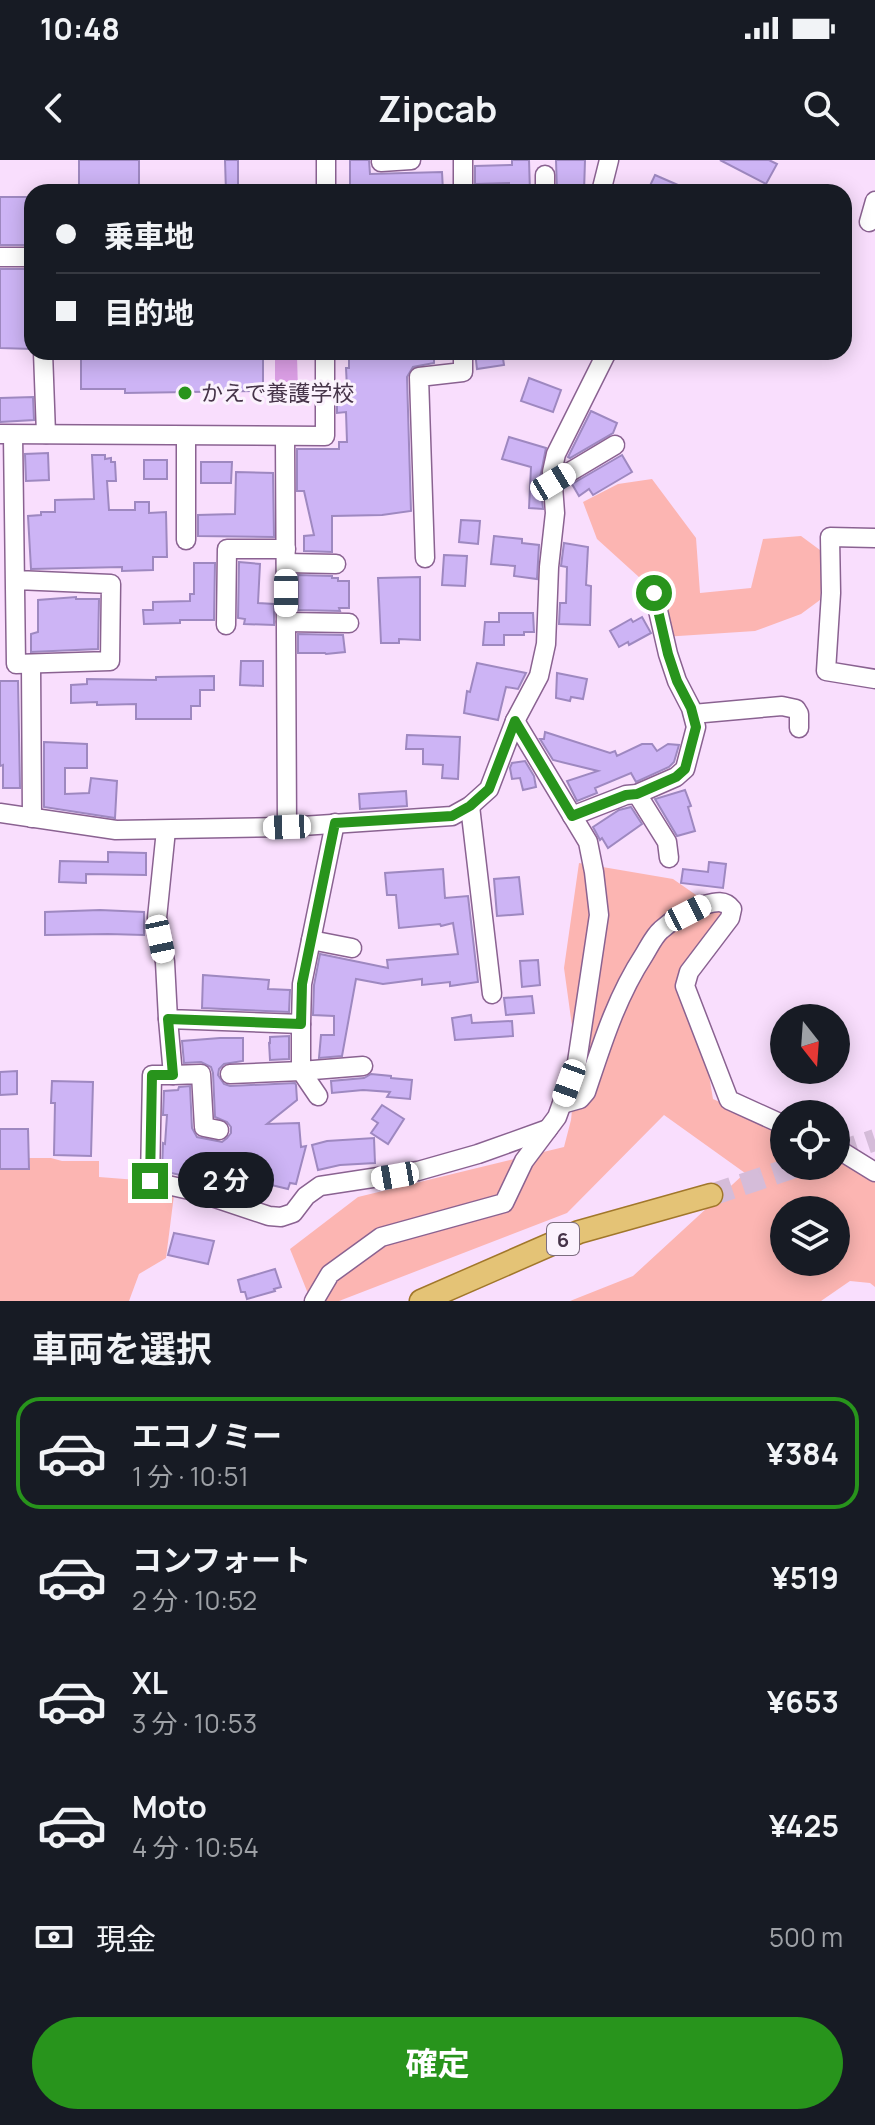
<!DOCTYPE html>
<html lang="ja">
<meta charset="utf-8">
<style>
body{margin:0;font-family:Manrope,"Noto Sans JP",sans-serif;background:#242831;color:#f1f3f6;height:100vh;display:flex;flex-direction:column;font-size:30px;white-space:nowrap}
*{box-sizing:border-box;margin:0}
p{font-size:26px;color:#9ea1a6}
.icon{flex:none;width:44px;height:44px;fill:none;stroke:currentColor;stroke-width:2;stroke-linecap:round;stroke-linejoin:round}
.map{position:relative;height:1141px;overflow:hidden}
.panel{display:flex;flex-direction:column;background:#171b24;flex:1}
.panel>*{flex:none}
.top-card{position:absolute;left:24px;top:24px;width:828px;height:176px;border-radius:24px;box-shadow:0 4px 20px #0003;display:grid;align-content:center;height:176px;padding:0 32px;background:#171b24}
.needle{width:52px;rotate:163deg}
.buttons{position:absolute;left:770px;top:844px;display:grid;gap:16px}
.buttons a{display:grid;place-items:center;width:80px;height:80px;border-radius:50%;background:#171b24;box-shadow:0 4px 20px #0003;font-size:40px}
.end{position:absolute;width:36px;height:36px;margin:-18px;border:10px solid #28941c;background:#fff;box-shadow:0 0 0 4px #fff}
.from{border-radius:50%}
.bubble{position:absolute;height:56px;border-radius:28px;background:#171b24;box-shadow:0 4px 20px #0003;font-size:26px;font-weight:700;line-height:56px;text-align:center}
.car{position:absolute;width:24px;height:48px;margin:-24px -12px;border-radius:10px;box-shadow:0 0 6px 2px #0007;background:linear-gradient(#fff 24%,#345 0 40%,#fff 0 76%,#345 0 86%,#fff 0)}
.top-card b{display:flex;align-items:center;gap:28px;height:76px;font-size:30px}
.top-card b+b{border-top:2px solid #363941}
.top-card i{width:20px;height:20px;background:#f1f3f6}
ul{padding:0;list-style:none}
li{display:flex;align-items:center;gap:24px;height:112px;margin:0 16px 12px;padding:0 16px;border:4px solid transparent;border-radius:24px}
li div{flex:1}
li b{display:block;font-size:30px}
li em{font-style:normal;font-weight:700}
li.active{border-color:#28941c}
li>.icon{width:72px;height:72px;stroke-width:1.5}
h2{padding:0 32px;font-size:36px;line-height:96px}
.pay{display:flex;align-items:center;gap:20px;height:88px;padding:0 32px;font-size:30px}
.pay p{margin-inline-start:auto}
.button{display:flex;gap:16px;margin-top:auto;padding:16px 32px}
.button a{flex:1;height:92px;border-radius:48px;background:#28941c;color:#fff;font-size:32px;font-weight:700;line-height:92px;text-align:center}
.status{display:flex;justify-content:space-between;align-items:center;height:56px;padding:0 40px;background:#171b24;direction:ltr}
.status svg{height:22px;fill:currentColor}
header{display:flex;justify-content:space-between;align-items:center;height:104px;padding:0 32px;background:#171b24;font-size:36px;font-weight:700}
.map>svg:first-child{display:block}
</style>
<div class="status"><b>10:48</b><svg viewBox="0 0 49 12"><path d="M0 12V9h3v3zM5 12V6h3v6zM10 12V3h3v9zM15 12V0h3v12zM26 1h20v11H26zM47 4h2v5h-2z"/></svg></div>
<header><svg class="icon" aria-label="back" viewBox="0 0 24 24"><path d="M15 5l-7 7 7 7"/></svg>Zipcab<svg class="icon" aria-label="search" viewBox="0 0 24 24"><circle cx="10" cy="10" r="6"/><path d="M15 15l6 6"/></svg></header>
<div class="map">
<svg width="875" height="1141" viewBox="0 0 875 1141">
<rect width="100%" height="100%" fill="#f9defd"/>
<!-- green -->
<g fill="#fcb5b2" fill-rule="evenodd">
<polygon points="652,319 696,378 700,433 751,428 763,379 801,376 824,393 820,440 801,454 755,471 663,477 659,428 640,418 597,379 583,342 618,324"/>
<path d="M579,703l94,16 49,34 -29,65 20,121 71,32v35h52v-12l39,18v115l-5,-4 -20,-2 -29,20h-251l63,-25 112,-103 -81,-58 -97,98 -228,88h-28l-21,-52 68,-52 206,-50 7,-27 6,-58 -13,-94zM784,1050h52v52h-52z"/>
<polygon points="28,998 51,998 62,1001 99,1001 99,1017 150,1021 175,1027 166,1098 139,1114 129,1141 0,1141 0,1009 28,1009"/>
</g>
<!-- water -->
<polygon fill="#dc9fe6" points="297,196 298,230 275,230 275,197"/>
<!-- building -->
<g fill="#cdb4f5" stroke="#9e88c0" stroke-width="2">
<polygon points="79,0 139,0 139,32 95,32 95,30 79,30"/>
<polygon points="225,0 238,0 238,32 226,32"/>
<polygon points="350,0 369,0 370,14 442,12 443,31 350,32"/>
<polygon points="512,0 529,0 530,32 509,32 509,23 475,24 475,6 512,5"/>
<polygon points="556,0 585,0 584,32 557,32"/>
<polygon points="720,0 769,0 777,4 766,24"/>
<polygon points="655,15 694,32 647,32"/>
<rect x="0" y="37" width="32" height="48"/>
<polygon points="0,109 30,109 32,189 0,188"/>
<polygon points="81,192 263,192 263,231 125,233 125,229 81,229"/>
<polygon points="377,192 410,192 410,198 434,197 434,203 413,207 407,217 411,351 382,355 332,356 332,392 304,391 304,376 314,375 304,331 297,331 297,289 339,289 339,282 347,282 346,252 337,253 337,229 347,228 346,208 349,208 349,198 377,197"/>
<polygon points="475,192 502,192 504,205 477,209"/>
<polygon points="529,218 561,230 553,252 521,241"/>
<polygon points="33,237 34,260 0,262 0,238"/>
<polygon points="591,251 617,263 613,273 570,298 568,297"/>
<polygon points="509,277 546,288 538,328 541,329 543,349 529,348 531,307 502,299"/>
<polygon points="48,293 49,320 26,321 25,294"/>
<polygon points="92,295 105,295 105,299 111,298 111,302 115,302 116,321 107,321 109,350 135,350 135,342 149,342 149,353 166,352 167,397 153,397 153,410 122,411 122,407 31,409 28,356 41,355 41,352 55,352 55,340 94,339"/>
<polygon points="622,295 632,312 593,335 589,329 579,336 572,324"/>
<rect x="144" y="300" width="23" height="19"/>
<polygon points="201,302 232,302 231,323 201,323"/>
<polygon points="236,312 273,313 274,377 198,376 198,355 235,354"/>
<polygon points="461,360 480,361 478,384 459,382"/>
<polygon points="494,376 522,379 522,383 539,385 537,419 514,416 515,406 491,404"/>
<polygon points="564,383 588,387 586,425 591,426 590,465 559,464 560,443 566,443 567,407 561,406"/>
<polygon points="444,395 467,396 465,426 442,425"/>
<polygon points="239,402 260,404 258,443 274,444 274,465 244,464 245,459 238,458"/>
<polygon points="194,403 215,403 214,460 180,460 180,463 144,464 143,450 153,450 153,442 190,441 190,434 194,434"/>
<polygon points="298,415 332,416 332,418 338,418 338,421 349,421 349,448 339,448 340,451 298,450"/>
<polygon points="420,417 420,480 399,479 399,483 381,483 378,418"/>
<polygon points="76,437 76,439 99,439 98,489 31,492 31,474 38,472 38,440"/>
<polygon points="499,453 533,453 534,472 524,472 524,475 504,475 504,485 483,485 485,462 499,462"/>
<polygon points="642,457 651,473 629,485 628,482 619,487 610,471 631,459 633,462"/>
<polygon points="298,474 343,475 345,492 326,494 325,493 298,493"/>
<polygon points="241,501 263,501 263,526 240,525"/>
<polygon points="477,503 526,513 518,529 506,527 498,560 464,553 467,531 470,532"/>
<polygon points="557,513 587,519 583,539 571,537 570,541 556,538"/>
<polygon points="214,516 214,530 200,530 200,546 191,546 191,559 136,559 136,544 97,545 97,542 71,543 71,525 87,524 87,519 156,520 156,517"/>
<polygon points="0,521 18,521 20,628 3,628 3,605 0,606"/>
<polygon points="545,572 610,593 615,591 617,596 642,584 652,584 657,591 668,584 679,585 674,602 669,607 636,622 631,613 595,628 597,633 577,641 567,621 598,611 553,600 540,579 544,579"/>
<polygon points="407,575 460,577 458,619 442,618 443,605 423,604 423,589 406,589"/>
<polygon points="44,582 87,584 87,608 65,608 65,634 89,633 91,618 117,621 115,658 44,647"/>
<polygon points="525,601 534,616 536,627 523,630 520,618 512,619 510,608 512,603"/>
<polygon points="685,630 691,646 688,647 695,671 677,676 655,639"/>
<polygon points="406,631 407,646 360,649 359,634"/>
<polygon points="631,647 642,664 608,688 602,678 600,680 593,667 619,650"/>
<polygon points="108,692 146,693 146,715 86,714 86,723 59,722 60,701 108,702"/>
<polygon points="709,702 726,704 723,728 681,723 683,709 708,712"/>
<polygon points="443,709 445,738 468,736 478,822 450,826 450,822 422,825 422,819 383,824 356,819 342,896 319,898 321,875 334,875 334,856 313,855 314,825 320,794 388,808 387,800 458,794 453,763 441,766 440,764 399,768 396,735 387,735 385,713"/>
<polygon points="519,717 523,754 497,756 494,719"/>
<polygon points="100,750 144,752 144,775 108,774 45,775 45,752"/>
<polygon points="538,800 540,825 522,827 520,801"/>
<polygon points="203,815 269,820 268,829 290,830 289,852 202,848"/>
<polygon points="532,836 534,853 506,855 504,838"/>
<polygon points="471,855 472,863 512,861 513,876 455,880 452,858"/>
<polygon points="289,876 289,899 270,900 269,882 270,884 270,877"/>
<polygon points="220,878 243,878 243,901 224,904 219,909 218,915 224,924 230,926 295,923 296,925 297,940 267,964 299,963 301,987 306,986 296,1024 290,1023 288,1029 267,1024 267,1021 241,1015 238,1033 236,1032 203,1020 162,1011 163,983 165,984 167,955 163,955 164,931 178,930 179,927 190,926 192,968 197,977 222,982 227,978 231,973 231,967 227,962 215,957 213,913 211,907 201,902 184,903 182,881"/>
<polygon points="17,911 17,934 0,935 0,912"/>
<polygon points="371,914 391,916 391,918 412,920 410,939 387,937 390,932 363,930 332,933 331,921 364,918"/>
<polygon points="52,921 93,922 91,996 54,995 55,943 51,943"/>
<polygon points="382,945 404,959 388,984 371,973 378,963 372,959"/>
<polygon points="0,969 28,969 29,1009 0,1009"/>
<polygon points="374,978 375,1003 340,1005 318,1010 312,985 327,981"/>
<polygon points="174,1073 214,1081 208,1104 168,1095"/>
<polygon points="275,1109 281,1127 274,1129 275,1131 247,1139 245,1132 241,1132 238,1120"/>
</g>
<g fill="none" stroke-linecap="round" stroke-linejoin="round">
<!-- major-tunnel -->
<g stroke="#d5bcd9" stroke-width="22" stroke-dasharray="22 11" stroke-linecap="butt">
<polyline points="836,993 875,980"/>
<polyline points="711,1035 798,1006"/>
</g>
<defs>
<g id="minor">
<polyline points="326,0 326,32"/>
<polyline points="381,2 411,0"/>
<polyline points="463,32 463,0"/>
<polyline points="545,32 545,15"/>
<polyline points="601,32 609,0"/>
<polyline points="869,62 875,41"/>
<polyline points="0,97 32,97"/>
<polyline points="43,192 46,274"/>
<polyline points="0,274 325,276 325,192"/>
<polyline points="13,275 16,504 110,501 111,424 16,420"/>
<polyline points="186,276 186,380"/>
<polyline points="285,277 287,667"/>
<polyline points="553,322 615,285"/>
<polyline points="875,378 830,377 831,433 826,511 875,519"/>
<polyline points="425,398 419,217 463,212 463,192"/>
<polyline points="286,403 336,404"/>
<polyline points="286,462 349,463"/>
<polyline points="226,465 227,389 286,389"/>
<polyline points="31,504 32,658"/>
<polyline points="693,554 782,546 796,549 799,554 799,568"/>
<polyline points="637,634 667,682 669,698"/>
<polyline points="470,646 492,834"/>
<polyline points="0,653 116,670 287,667 452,656 470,646 489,629 515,561 539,516 546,484 549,407 555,353 552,312 556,294 607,192"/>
<polyline points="572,656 626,635 637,634 676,617 685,609 696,567 691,548 677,521 668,494 654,433"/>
<polyline points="166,670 157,758 165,802 168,859 301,864 302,824 335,663"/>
<polyline points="311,780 352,788"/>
<polyline points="168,859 173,915 152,915 150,1021 194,1031 269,1056 281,1057 293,1053 306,1036 320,1026 418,1011 478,994 548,969"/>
<polyline points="301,864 301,911 363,906"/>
<polyline points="230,914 301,911 318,936"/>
<polyline points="173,915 201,914 204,967 219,970"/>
<path d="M562,944l18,-5 6,-7c16,-48 30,-94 58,-137 5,-8 10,-19 17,-25 12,-11 29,-20 43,-25 11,-3 21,-6 28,4l-2,9 -41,54 -4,14 44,114 55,25"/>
<polyline points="836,988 875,1012"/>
<polyline points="314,1141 330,1114 381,1077 504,1043 524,1001 557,957 577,902 599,755 594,712 588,682 515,561"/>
</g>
<polyline id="major" points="421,1141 579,1072 711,1035"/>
</defs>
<!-- minor casing -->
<use href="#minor" stroke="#8a6291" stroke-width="21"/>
<!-- major casing -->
<use href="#major" stroke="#a1772b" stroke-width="25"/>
<!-- minor -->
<use href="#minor" stroke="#fff" stroke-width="18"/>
<!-- major -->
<use href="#major" stroke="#e4c376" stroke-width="22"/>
</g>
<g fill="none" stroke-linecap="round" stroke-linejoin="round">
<!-- route -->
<polyline stroke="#28941c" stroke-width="10" points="150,1021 152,915 173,915 168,859 301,864 302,824 335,663 452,656 470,646 489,629 515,561 572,656 626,635 637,634 676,617 685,609 696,567 691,548 677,521 668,494 654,433"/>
</g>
<!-- markers -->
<circle fill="#28941c" stroke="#fbf2fd" stroke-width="3" cx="185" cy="233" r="8"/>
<g text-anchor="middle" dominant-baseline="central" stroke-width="6" stroke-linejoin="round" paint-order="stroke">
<!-- shield labels -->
<rect fill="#fbf2fd" stroke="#7c6d7f" stroke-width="2" x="547" y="1063" width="32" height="32" rx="6"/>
<g font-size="20" font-weight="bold" fill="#463449">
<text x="563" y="1079">6</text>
</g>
<!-- poi labels -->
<g font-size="22" fill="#463449" stroke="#fbf2fd" text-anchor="start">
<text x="201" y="233">かえで養護学校</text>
</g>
</g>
</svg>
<div class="buttons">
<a><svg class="needle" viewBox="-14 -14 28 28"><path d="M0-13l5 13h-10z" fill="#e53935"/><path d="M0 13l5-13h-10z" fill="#9ea1a6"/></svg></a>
<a><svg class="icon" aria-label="locate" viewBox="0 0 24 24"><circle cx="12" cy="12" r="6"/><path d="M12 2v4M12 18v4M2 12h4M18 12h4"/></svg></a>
<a><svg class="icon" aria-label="layers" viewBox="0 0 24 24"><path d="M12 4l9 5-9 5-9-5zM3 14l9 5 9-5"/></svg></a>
</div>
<i class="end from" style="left:654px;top:433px"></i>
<i class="end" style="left:150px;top:1021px"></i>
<div class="bubble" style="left:178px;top:992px;width:96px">2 分</div>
<i class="car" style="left:553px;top:322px;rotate:59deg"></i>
<i class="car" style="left:286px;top:433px;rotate:180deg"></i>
<i class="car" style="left:287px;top:667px;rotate:268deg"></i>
<i class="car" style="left:688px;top:753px;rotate:63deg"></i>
<i class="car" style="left:160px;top:779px;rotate:168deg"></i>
<i class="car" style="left:569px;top:923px;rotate:200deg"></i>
<i class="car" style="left:395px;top:1016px;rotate:260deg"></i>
<div class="top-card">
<b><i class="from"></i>乗車地</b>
<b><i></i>目的地</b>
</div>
</div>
<section class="panel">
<h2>車両を選択</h2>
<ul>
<li class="active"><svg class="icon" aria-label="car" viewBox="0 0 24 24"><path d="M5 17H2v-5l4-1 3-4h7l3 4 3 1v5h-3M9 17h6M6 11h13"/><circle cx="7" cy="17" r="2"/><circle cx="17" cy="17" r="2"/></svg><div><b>エコノミー</b><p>1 分 · 10:51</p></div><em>¥384</em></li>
<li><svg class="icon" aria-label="car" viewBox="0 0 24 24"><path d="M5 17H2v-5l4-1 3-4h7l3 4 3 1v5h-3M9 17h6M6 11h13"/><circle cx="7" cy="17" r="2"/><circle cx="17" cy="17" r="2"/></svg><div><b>コンフォート</b><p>2 分 · 10:52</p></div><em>¥519</em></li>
<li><svg class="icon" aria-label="car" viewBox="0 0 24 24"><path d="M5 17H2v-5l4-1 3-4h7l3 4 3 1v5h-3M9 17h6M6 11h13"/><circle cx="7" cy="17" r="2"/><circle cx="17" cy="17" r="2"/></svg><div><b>XL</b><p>3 分 · 10:53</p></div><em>¥653</em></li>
<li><svg class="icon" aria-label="car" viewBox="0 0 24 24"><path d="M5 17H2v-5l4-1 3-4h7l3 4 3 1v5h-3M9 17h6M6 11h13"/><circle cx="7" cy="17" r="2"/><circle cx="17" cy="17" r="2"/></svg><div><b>Moto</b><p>4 分 · 10:54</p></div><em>¥425</em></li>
</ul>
<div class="pay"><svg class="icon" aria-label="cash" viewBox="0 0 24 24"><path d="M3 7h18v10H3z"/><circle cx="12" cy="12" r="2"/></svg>現金<p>500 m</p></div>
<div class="button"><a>確定</a></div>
</section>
